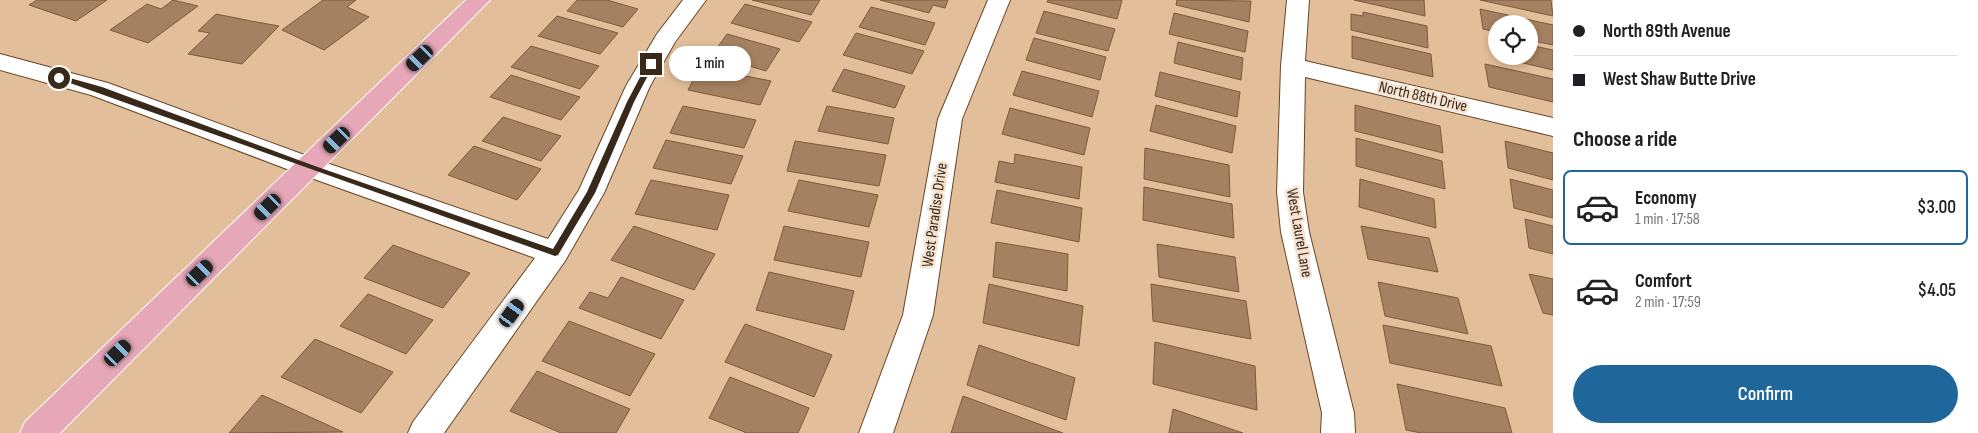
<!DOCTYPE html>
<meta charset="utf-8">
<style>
body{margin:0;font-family:"Sofia Sans Condensed",sans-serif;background:#f6f6f6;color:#202124;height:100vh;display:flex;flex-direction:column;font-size:19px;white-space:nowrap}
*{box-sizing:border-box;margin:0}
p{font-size:16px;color:#757577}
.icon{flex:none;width:28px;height:28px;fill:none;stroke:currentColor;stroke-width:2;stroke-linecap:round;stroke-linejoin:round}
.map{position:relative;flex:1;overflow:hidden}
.sheet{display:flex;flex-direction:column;background:#fff;width:425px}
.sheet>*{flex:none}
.top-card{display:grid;align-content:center;height:110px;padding:0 20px;background:#fff}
.controls{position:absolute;left:1488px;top:15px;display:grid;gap:10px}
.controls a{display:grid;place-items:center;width:50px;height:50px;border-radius:50%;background:#fff;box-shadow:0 2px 8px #0003;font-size:25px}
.end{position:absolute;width:22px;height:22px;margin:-11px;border:6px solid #38291b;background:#fff;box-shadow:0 0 0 2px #fff}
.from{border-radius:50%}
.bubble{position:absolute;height:35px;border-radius:18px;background:#fff;box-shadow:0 2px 8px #0003;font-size:16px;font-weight:600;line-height:35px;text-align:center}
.car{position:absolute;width:15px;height:30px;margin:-15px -8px;border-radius:6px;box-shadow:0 0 4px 1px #0007;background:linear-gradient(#222 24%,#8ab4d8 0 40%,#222 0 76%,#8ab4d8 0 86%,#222 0)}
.top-card b{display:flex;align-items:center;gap:18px;height:48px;font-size:19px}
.top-card b+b{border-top:1px solid #e0e0e0}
.top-card i{width:12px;height:12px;background:#202124}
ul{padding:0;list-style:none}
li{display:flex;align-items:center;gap:15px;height:75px;margin:0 10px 8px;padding:0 10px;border:2px solid transparent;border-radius:8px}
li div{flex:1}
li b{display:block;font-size:19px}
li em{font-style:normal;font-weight:600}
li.selected{border-color:#1f669a}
li>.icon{width:45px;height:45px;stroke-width:1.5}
h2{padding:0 20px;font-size:22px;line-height:60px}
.action{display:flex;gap:10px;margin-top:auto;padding:10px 20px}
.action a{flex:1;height:58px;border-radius:30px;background:#1f669a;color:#fff;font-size:20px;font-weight:600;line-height:58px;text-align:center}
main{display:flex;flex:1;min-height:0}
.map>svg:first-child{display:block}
</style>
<main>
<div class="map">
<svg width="1553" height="433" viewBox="0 0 1553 433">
<rect width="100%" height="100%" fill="#e3be9a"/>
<!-- building -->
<g fill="#a48160" stroke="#7c5b3a">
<polygon points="37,0 107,0 76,21 29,5"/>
<polygon points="173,0 198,6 148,43 110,30 147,4 161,9"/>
<polygon points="323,0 356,0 347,7 369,17 324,50 282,30"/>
<polygon points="577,0 607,0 638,9 623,27 567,11"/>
<polygon points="752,0 820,0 811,15"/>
<polygon points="880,0 948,0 945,8 933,5 929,13"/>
<polygon points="1048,0 1122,0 1117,19 1047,2"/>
<polygon points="1177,0 1251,1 1249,22 1176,5"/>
<polygon points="1354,0 1424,0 1425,16"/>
<polygon points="1480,0 1551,0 1553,16"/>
<polygon points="745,4 812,22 799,42 731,23"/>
<polygon points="871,7 935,23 925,45 859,27"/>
<polygon points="1480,9 1553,25 1553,45 1529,40 1529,24 1496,24 1496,32 1483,29"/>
<polygon points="1044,11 1115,29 1108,51 1036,33"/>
<polygon points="1363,12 1427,26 1428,48 1351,30 1351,14 1363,16"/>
<polygon points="1174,13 1248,31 1245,52 1169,34"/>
<polygon points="216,14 251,21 279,26 242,64 188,54 210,33 198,31"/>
<polygon points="557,16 618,33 600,54 538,36"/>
<polygon points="856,33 924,51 912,74 843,55"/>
<polygon points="727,34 780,49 766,71 712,55"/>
<polygon points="1352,36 1431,54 1433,77 1352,58"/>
<polygon points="1034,38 1106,57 1100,80 1026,60"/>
<polygon points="1178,42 1243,58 1241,80 1174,63"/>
<polygon points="1529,45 1553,50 1553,70 1502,58 1529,56"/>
<polygon points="531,46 599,66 580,89 511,67"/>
<polygon points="1485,64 1553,79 1553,102 1489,87"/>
<polygon points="700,67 771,81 760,105 688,90"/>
<polygon points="844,69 905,86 895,108 832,91"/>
<polygon points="1022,71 1099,91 1092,117 1013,95"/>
<polygon points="1160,72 1240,92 1237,117 1155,96"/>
<polygon points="511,75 580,97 561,120 490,97"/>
<polygon points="1156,105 1236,126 1232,153 1150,131"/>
<polygon points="1355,105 1440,126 1443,153 1355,131"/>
<polygon points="683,106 756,120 744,148 670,133"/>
<polygon points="827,106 894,118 888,144 818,131"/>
<polygon points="1010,108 1090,128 1084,155 1002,134"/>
<polygon points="503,117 561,136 541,161 482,141"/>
<polygon points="1356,138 1442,161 1445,189 1356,166"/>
<polygon points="666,140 743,156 731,184 653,168"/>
<polygon points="795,141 886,155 879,186 787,171"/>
<polygon points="1505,141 1553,153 1553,180 1508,168"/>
<polygon points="474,146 541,169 517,200 448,175"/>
<polygon points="1145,148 1229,165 1230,197 1144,179"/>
<polygon points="1015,154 1082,167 1079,199 995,182 999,161 1014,164"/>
<polygon points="1360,179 1434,199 1436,228 1359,207"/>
<polygon points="1510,179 1553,190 1553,218 1514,208"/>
<polygon points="651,180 729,195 717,230 635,214"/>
<polygon points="799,180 878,195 869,227 788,211"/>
<polygon points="1144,187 1232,204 1234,238 1143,220"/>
<polygon points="997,190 1082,208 1079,242 991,223"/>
<polygon points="1525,219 1553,226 1553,254 1529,248"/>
<polygon points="634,226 715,254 694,290 611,260"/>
<polygon points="784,226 869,242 861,277 774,260"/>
<polygon points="1361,226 1429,238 1438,272 1368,259"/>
<polygon points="996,242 1068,254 1067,291 993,277"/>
<polygon points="1157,244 1235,257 1239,292 1159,277"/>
<polygon points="393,245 470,273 443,308 364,278"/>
<polygon points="769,272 854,291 844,330 756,310"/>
<polygon points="1529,274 1553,279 1553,315 1543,313"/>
<polygon points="621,277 684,300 661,339 579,308 590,292 608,298"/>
<polygon points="1378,282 1458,298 1468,334 1385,316"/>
<polygon points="989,284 1083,306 1079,346 983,323"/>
<polygon points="1151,284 1246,301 1251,339 1153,321"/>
<polygon points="368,294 433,320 406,354 340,326"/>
<polygon points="569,321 655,354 630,396 542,361"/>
<polygon points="745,324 832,355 814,397 725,362"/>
<polygon points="1383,325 1491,346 1502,386 1390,363"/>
<polygon points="315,339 393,372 361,413 281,377"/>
<polygon points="1155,342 1255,366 1257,410 1153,384"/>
<polygon points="979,345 1075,378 1066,420 967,385"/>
<polygon points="537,371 630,409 616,433 561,433 510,411"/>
<polygon points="730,377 809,408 798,433 747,433 709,418"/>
<polygon points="1397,384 1505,408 1512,433 1421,433 1406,430"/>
<polygon points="262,395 343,432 229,433"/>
<polygon points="963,396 1063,433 951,433"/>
<polygon points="1173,409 1243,433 1169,433"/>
</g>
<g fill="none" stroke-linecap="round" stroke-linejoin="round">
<defs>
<g id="minor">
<polygon points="683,0 706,0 675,42 650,86 604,193 565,261 444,433 408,433 413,422 535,258 300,174 91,95 0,70 0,54 108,83 318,160 548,239 579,190 626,86 657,34"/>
<polygon points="988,0 1010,0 962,119 933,315 893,433 859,433 903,315 938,119"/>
<polygon points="1287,0 1309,0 1305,61 1553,118 1553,136 1305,77 1303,192 1309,232 1354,413 1355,433 1321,433 1322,413 1281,232 1277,192 1281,66"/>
</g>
<polygon id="major" points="466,0 490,0 60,433 20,433 25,422"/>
</defs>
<!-- minor casing -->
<use href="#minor" stroke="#664727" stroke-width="2"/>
<!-- major casing -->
<use href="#major" stroke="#fff" stroke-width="2"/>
<!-- minor -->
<use href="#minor" fill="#fff" fill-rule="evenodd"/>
<!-- major -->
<use href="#major" fill="#e6a7b8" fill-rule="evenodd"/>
</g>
<!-- route -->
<polygon fill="#38291b" points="651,61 654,64 634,102 595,193 558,255 555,256 56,78 59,75 102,87 312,165 553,249 587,192 627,102 647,64"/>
<g text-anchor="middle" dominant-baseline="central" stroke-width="5" stroke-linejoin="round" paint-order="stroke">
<!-- street labels -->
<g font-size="16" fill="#38291b" stroke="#f5e2d0">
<text transform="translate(1423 97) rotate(13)">North 88th Drive</text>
<text transform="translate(935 215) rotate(-82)">West Paradise Drive</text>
<text transform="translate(1299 233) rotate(80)">West Laurel Lane</text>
</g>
</g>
</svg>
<div class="controls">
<a><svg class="icon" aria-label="locate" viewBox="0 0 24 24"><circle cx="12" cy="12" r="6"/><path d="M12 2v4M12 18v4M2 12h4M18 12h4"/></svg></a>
</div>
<i class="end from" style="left:59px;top:78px"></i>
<i class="end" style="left:651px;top:64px"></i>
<div class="bubble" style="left:669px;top:46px;width:82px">1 min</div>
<i class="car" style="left:420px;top:58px;rotate:226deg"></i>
<i class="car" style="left:337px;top:140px;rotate:226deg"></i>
<i class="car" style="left:268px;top:207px;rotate:226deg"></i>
<i class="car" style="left:200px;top:273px;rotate:46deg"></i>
<i class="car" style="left:512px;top:313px;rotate:36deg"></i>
<i class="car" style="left:118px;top:353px;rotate:46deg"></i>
</div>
<section class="sheet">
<div class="top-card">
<b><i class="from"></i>North 89th Avenue</b>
<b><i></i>West Shaw Butte Drive</b>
</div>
<h2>Choose a ride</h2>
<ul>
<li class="selected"><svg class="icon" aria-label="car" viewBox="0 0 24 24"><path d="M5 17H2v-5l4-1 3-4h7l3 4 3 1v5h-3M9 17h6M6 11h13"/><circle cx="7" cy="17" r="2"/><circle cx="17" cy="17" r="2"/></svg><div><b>Economy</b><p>1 min · 17:58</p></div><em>$3.00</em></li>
<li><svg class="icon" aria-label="car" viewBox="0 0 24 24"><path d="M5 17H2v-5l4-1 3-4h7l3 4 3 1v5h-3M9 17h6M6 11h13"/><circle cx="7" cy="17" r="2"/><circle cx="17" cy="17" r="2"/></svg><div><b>Comfort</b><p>2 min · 17:59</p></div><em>$4.05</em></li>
</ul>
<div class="action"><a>Confirm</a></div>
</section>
</main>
